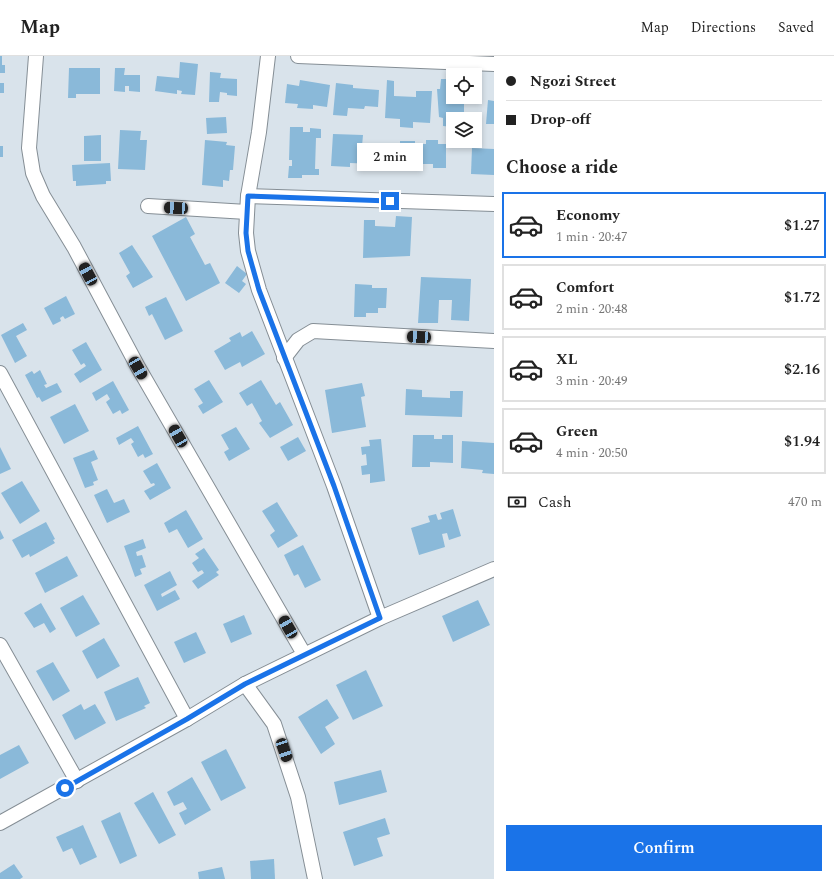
<!DOCTYPE html>
<meta charset="utf-8">
<style>
body{margin:0;font-family:Spectral,serif;background:#f2f2f2;color:#222;height:100vh;display:flex;flex-direction:column;font-size:15px;white-space:nowrap}
*{box-sizing:border-box;margin:0}
p{font-size:13px;color:#767676}
.icon{flex:none;width:22px;height:22px;fill:none;stroke:currentColor;stroke-width:2;stroke-linecap:round;stroke-linejoin:round}
.map{position:relative;flex:1;overflow:hidden}
.sheet{display:flex;flex-direction:column;background:#fff;width:340px}
.sheet>*{flex:none}
.top-card{display:grid;align-content:center;height:88px;padding:0 12px;background:#fff}
.fabs{position:absolute;left:446px;top:12px;display:grid;gap:8px}
.fabs a{display:grid;place-items:center;width:36px;height:36px;border-radius:0px;background:#fff;box-shadow:0 2px 6px #0003;font-size:20px}
.end{position:absolute;width:18px;height:18px;margin:-9px;border:5px solid #1a73e8;background:#fff;box-shadow:0 0 0 2px #fff}
.from{border-radius:50%}
.bubble{position:absolute;height:28px;border-radius:0px;background:#fff;box-shadow:0 2px 6px #0003;font-size:13px;font-weight:600;line-height:28px;text-align:center}
.car{position:absolute;width:12px;height:24px;margin:-12px -6px;border-radius:5px;box-shadow:0 0 3px 1px #0007;background:linear-gradient(#222 24%,#8ab4d8 0 40%,#222 0 76%,#8ab4d8 0 86%,#222 0)}
.top-card b{display:flex;align-items:center;gap:14px;height:38px;font-size:15px}
.top-card b+b{border-top:1px solid #e0e0e0}
.top-card i{width:10px;height:10px;background:#222}
ul{padding:0;list-style:none}
li{display:flex;align-items:center;gap:12px;height:66px;margin:0 8px 6px;padding:0 4px;border:2px solid #e0e0e0;border-radius:0px}
li div{flex:1}
li b{display:block;font-size:15px}
li em{font-style:normal;font-weight:600}
li.current{border-color:#1a73e8}
li>.icon{width:36px;height:36px;stroke-width:1.5}
h2{padding:0 12px;font-size:18px;line-height:48px}
.pay{display:flex;align-items:center;gap:10px;height:44px;padding:0 12px;font-size:15px}
.pay p{margin-inline-start:auto}
.cta{display:flex;gap:8px;margin-top:auto;padding:8px 12px}
.cta a{flex:1;height:46px;border-radius:0px;background:#1a73e8;color:#fff;font-size:16px;font-weight:600;line-height:46px;text-align:center}
header{display:flex;align-items:center;gap:24px;box-sizing:border-box;height:56px;padding:0 20px;background:#fff;border-bottom:1px solid #e0e0e0}
header strong{font-size:19px}
nav{display:flex;gap:22px;margin-inline-start:auto;font-size:14px}
main{display:flex;flex:1;min-height:0}
.map>svg:first-child{display:block}
</style>
<header>
<strong>Map</strong>
<nav><a>Map</a><a>Directions</a><a>Saved</a></nav>
</header>
<main>
<div class="map">
<svg width="494" height="823" viewBox="0 0 494 823">
<rect width="100%" height="100%" fill="#d9e3eb"/>
<!-- building -->
<g fill="#8ab9d9">
<polygon points="0,0 2,0 2,9 5,9 5,17 0,17"/>
<polygon points="180,6 198,8 195,39 181,38 182,35 177,34 177,38 155,35 157,20 179,22"/>
<polygon points="69,12 100,12 100,38 76,38 76,42 68,42"/>
<polygon points="115,12 125,12 124,19 140,19 140,36 129,35 129,30 125,30 125,36 114,35"/>
<polygon points="210,16 221,17 220,22 237,23 237,40 227,39 227,37 220,36 219,46 209,46"/>
<polygon points="441,23 453,23 453,41 472,41 472,48 464,48 464,56 458,56 457,63 453,63 453,71 443,70 443,62 439,61 437,33 440,33"/>
<polygon points="300,24 330,29 327,51 313,49 313,53 297,52 298,48 285,47 287,28 299,30"/>
<polygon points="387,24 394,25 394,40 416,41 416,35 432,35 430,67 413,66 413,72 400,71 400,63 385,62"/>
<rect x="0" y="27" width="4" height="10"/>
<polygon points="336,27 353,29 353,32 379,34 378,51 365,50 364,53 348,52 347,60 333,59"/>
<polygon points="488,44 494,45 494,68 486,68"/>
<polygon points="226,61 227,77 207,78 206,62"/>
<polygon points="290,71 303,71 303,76 310,76 310,72 321,73 321,82 316,82 315,113 319,113 319,119 302,119 302,122 288,122 289,110 292,110 292,104 289,104"/>
<polygon points="120,74 141,75 140,84 147,84 145,114 118,113"/>
<polygon points="333,78 363,79 362,90 376,90 375,108 350,107 350,111 331,110"/>
<polygon points="101,79 101,105 84,105 84,80"/>
<polygon points="205,84 227,86 226,89 235,90 233,114 230,114 229,125 223,124 223,131 202,129"/>
<polygon points="426,84 438,84 438,88 446,88 446,112 433,112 433,108 409,108 409,112 396,112 396,97 400,97 400,85 415,85 415,88 426,88"/>
<rect x="0" y="90" width="3" height="11"/>
<polygon points="472,92 494,93 494,119 471,118"/>
<polygon points="110,107 111,125 106,125 106,128 76,130 76,125 73,125 72,109"/>
<polygon points="396,160 412,161 410,200 363,202 364,164 375,164 375,170 395,171"/>
<polygon points="186,161 195,178 190,181 205,209 210,207 220,227 186,245 152,180"/>
<polygon points="132,189 153,221 133,232 126,220 130,217 119,197"/>
<polygon points="237,210 247,218 242,225 246,228 239,237 225,227"/>
<polygon points="421,221 471,223 469,265 451,264 452,244 439,244 438,267 418,267"/>
<polygon points="355,228 372,229 372,232 387,232 386,252 378,252 378,257 366,257 366,261 354,261"/>
<polygon points="66,240 75,258 65,263 63,260 60,262 61,265 53,269 44,252"/>
<polygon points="166,241 183,275 165,284 152,258 149,260 145,251"/>
<polygon points="23,267 27,274 16,280 27,300 15,307 1,279"/>
<polygon points="252,275 265,298 242,311 240,306 225,314 214,295 231,285 229,282 240,276 242,281"/>
<polygon points="86,286 102,314 80,327 74,318 86,310 84,307 81,309 72,294"/>
<polygon points="40,314 47,328 44,329 46,332 57,327 62,336 42,346 39,341 37,342 25,319 32,315 34,318"/>
<polygon points="209,324 223,346 203,358 198,350 203,347 194,333"/>
<polygon points="261,324 276,349 280,346 293,369 270,382 259,367 262,365 252,347 247,350 239,337"/>
<polygon points="113,325 129,354 122,358 120,354 113,358 106,346 110,343 107,338 96,345 92,337"/>
<polygon points="362,327 365,340 361,341 366,371 332,377 325,334"/>
<polygon points="406,333 422,334 422,341 450,342 450,335 463,335 462,361 405,359"/>
<polygon points="75,348 89,375 64,388 50,361"/>
<polygon points="138,370 153,398 145,402 143,398 138,401 131,388 134,386 131,382 119,389 116,382"/>
<polygon points="236,371 250,393 229,405 224,396 229,393 221,379"/>
<polygon points="413,379 434,379 434,383 442,383 442,379 453,379 453,407 430,406 430,411 412,411"/>
<polygon points="298,381 306,395 288,405 280,391"/>
<polygon points="381,383 385,425 370,427 370,418 362,419 361,410 367,409 366,398 362,399 361,391 370,390 369,384"/>
<polygon points="462,385 494,387 494,418 482,417 483,414 461,412"/>
<polygon points="0,391 11,413 0,418"/>
<polygon points="94,394 98,403 91,406 98,424 93,426 94,429 85,432 73,402"/>
<polygon points="157,407 171,432 150,444 144,435 155,429 154,427 151,428 143,415"/>
<polygon points="22,425 40,455 20,468 1,437"/>
<polygon points="107,433 114,447 124,443 130,456 107,467 94,439"/>
<polygon points="277,446 298,480 278,492 270,479 275,475 262,455"/>
<polygon points="453,453 461,480 449,484 447,477 442,478 445,491 419,499 411,472 430,466 428,460 436,458 438,464 442,463 440,457"/>
<polygon points="186,454 203,483 188,492 177,473 169,477 164,467"/>
<polygon points="46,466 55,483 53,484 55,487 30,501 29,498 22,502 12,484"/>
<polygon points="0,474 4,482 0,484"/>
<polygon points="143,483 146,492 136,496 137,500 142,499 146,511 140,513 142,518 135,521 124,490"/>
<polygon points="303,489 321,524 305,532 298,518 294,520 284,499"/>
<polygon points="204,492 219,514 216,516 219,519 198,533 192,525 204,517 202,514 198,516 192,507 199,502 195,498"/>
<polygon points="67,500 78,520 45,537 35,517"/>
<polygon points="170,515 177,529 161,538 162,541 175,534 180,543 157,555 144,529"/>
<polygon points="83,539 100,568 76,581 60,552"/>
<polygon points="478,544 490,569 453,586 442,560"/>
<polygon points="41,547 56,573 50,577 44,567 34,572 24,557"/>
<polygon points="244,559 252,578 231,587 223,568"/>
<polygon points="196,576 206,597 184,607 174,586"/>
<polygon points="104,582 120,610 97,623 82,595"/>
<polygon points="53,606 70,635 53,645 36,615"/>
<polygon points="366,614 383,650 353,664 336,629"/>
<polygon points="138,621 150,647 144,650 146,652 116,665 104,636"/>
<polygon points="327,643 339,662 325,671 335,688 321,698 298,661"/>
<polygon points="81,648 84,654 95,648 106,667 75,684 62,659"/>
<polygon points="19,689 29,707 0,723 0,699"/>
<polygon points="226,693 246,732 221,745 201,706"/>
<polygon points="381,714 387,736 339,749 334,726"/>
<polygon points="192,721 211,754 185,769 179,757 187,753 183,746 174,750 167,736"/>
<polygon points="153,736 176,779 159,788 134,747"/>
<polygon points="120,756 137,800 120,808 101,765"/>
<polygon points="385,762 390,778 377,782 383,800 354,810 343,776"/>
<polygon points="83,769 97,801 80,809 72,792 63,796 56,781"/>
<polygon points="274,803 275,823 251,823 250,805"/>
<polygon points="14,808 23,821 20,823 0,823 0,817"/>
<polygon points="222,811 225,823 199,823 198,816"/>
</g>
<g fill="none" stroke-linecap="round" stroke-linejoin="round">
<defs>
<g id="street">
<polyline points="36,0 29,92 33,117 43,140 74,191 138,311 304,598"/>
<polyline points="268,0 259,76 248,140 246,177 248,195 259,234 334,430 380,562"/>
<polyline points="298,0 494,8"/>
<polyline points="248,140 494,148"/>
<polyline points="148,150 247,156"/>
<polyline points="284,302 298,284 313,275 494,285"/>
<polyline points="0,317 187,663"/>
<polyline points="0,589 77,725"/>
<polyline points="245,628 274,668 298,741 315,823"/>
<polyline points="0,767 187,663 245,628 380,562 494,513"/>
</g>
</defs>
<!-- street casing -->
<use href="#street" stroke="#858e95" stroke-width="16"/>
<!-- street -->
<use href="#street" stroke="#fff" stroke-width="14"/>
</g>
<g fill="none" stroke-linecap="round" stroke-linejoin="round">
<!-- route -->
<polyline stroke="#1a73e8" stroke-width="5" points="65,732 187,663 245,628 380,562 334,430 259,234 248,195 246,177 248,140 390,145"/>
</g>
</svg>
<div class="fabs">
<a><svg class="icon" aria-label="locate" viewBox="0 0 24 24"><circle cx="12" cy="12" r="6"/><path d="M12 2v4M12 18v4M2 12h4M18 12h4"/></svg></a>
<a><svg class="icon" aria-label="layers" viewBox="0 0 24 24"><path d="M12 4l9 5-9 5-9-5zM3 14l9 5 9-5"/></svg></a>
</div>
<i class="end from" style="left:65px;top:732px"></i>
<i class="end" style="left:390px;top:145px"></i>
<div class="bubble" style="left:357px;top:87px;width:66px">2 min</div>
<i class="car" style="left:176px;top:152px;rotate:273deg"></i>
<i class="car" style="left:88px;top:218px;rotate:332deg"></i>
<i class="car" style="left:419px;top:281px;rotate:273deg"></i>
<i class="car" style="left:138px;top:312px;rotate:150deg"></i>
<i class="car" style="left:178px;top:380px;rotate:330deg"></i>
<i class="car" style="left:288px;top:571px;rotate:330deg"></i>
<i class="car" style="left:284px;top:694px;rotate:161deg"></i>
</div>
<section class="sheet">
<div class="top-card">
<b><i class="from"></i>Ngozi Street</b>
<b><i></i>Drop-off</b>
</div>
<h2>Choose a ride</h2>
<ul>
<li class="current"><svg class="icon" aria-label="car" viewBox="0 0 24 24"><path d="M5 17H2v-5l4-1 3-4h7l3 4 3 1v5h-3M9 17h6M6 11h13"/><circle cx="7" cy="17" r="2"/><circle cx="17" cy="17" r="2"/></svg><div><b>Economy</b><p>1 min · 20:47</p></div><em>$1.27</em></li>
<li><svg class="icon" aria-label="car" viewBox="0 0 24 24"><path d="M5 17H2v-5l4-1 3-4h7l3 4 3 1v5h-3M9 17h6M6 11h13"/><circle cx="7" cy="17" r="2"/><circle cx="17" cy="17" r="2"/></svg><div><b>Comfort</b><p>2 min · 20:48</p></div><em>$1.72</em></li>
<li><svg class="icon" aria-label="car" viewBox="0 0 24 24"><path d="M5 17H2v-5l4-1 3-4h7l3 4 3 1v5h-3M9 17h6M6 11h13"/><circle cx="7" cy="17" r="2"/><circle cx="17" cy="17" r="2"/></svg><div><b>XL</b><p>3 min · 20:49</p></div><em>$2.16</em></li>
<li><svg class="icon" aria-label="car" viewBox="0 0 24 24"><path d="M5 17H2v-5l4-1 3-4h7l3 4 3 1v5h-3M9 17h6M6 11h13"/><circle cx="7" cy="17" r="2"/><circle cx="17" cy="17" r="2"/></svg><div><b>Green</b><p>4 min · 20:50</p></div><em>$1.94</em></li>
</ul>
<div class="pay"><svg class="icon" aria-label="cash" viewBox="0 0 24 24"><path d="M3 7h18v10H3z"/><circle cx="12" cy="12" r="2"/></svg>Cash<p>470 m</p></div>
<div class="cta"><a>Confirm</a></div>
</section>
</main>
